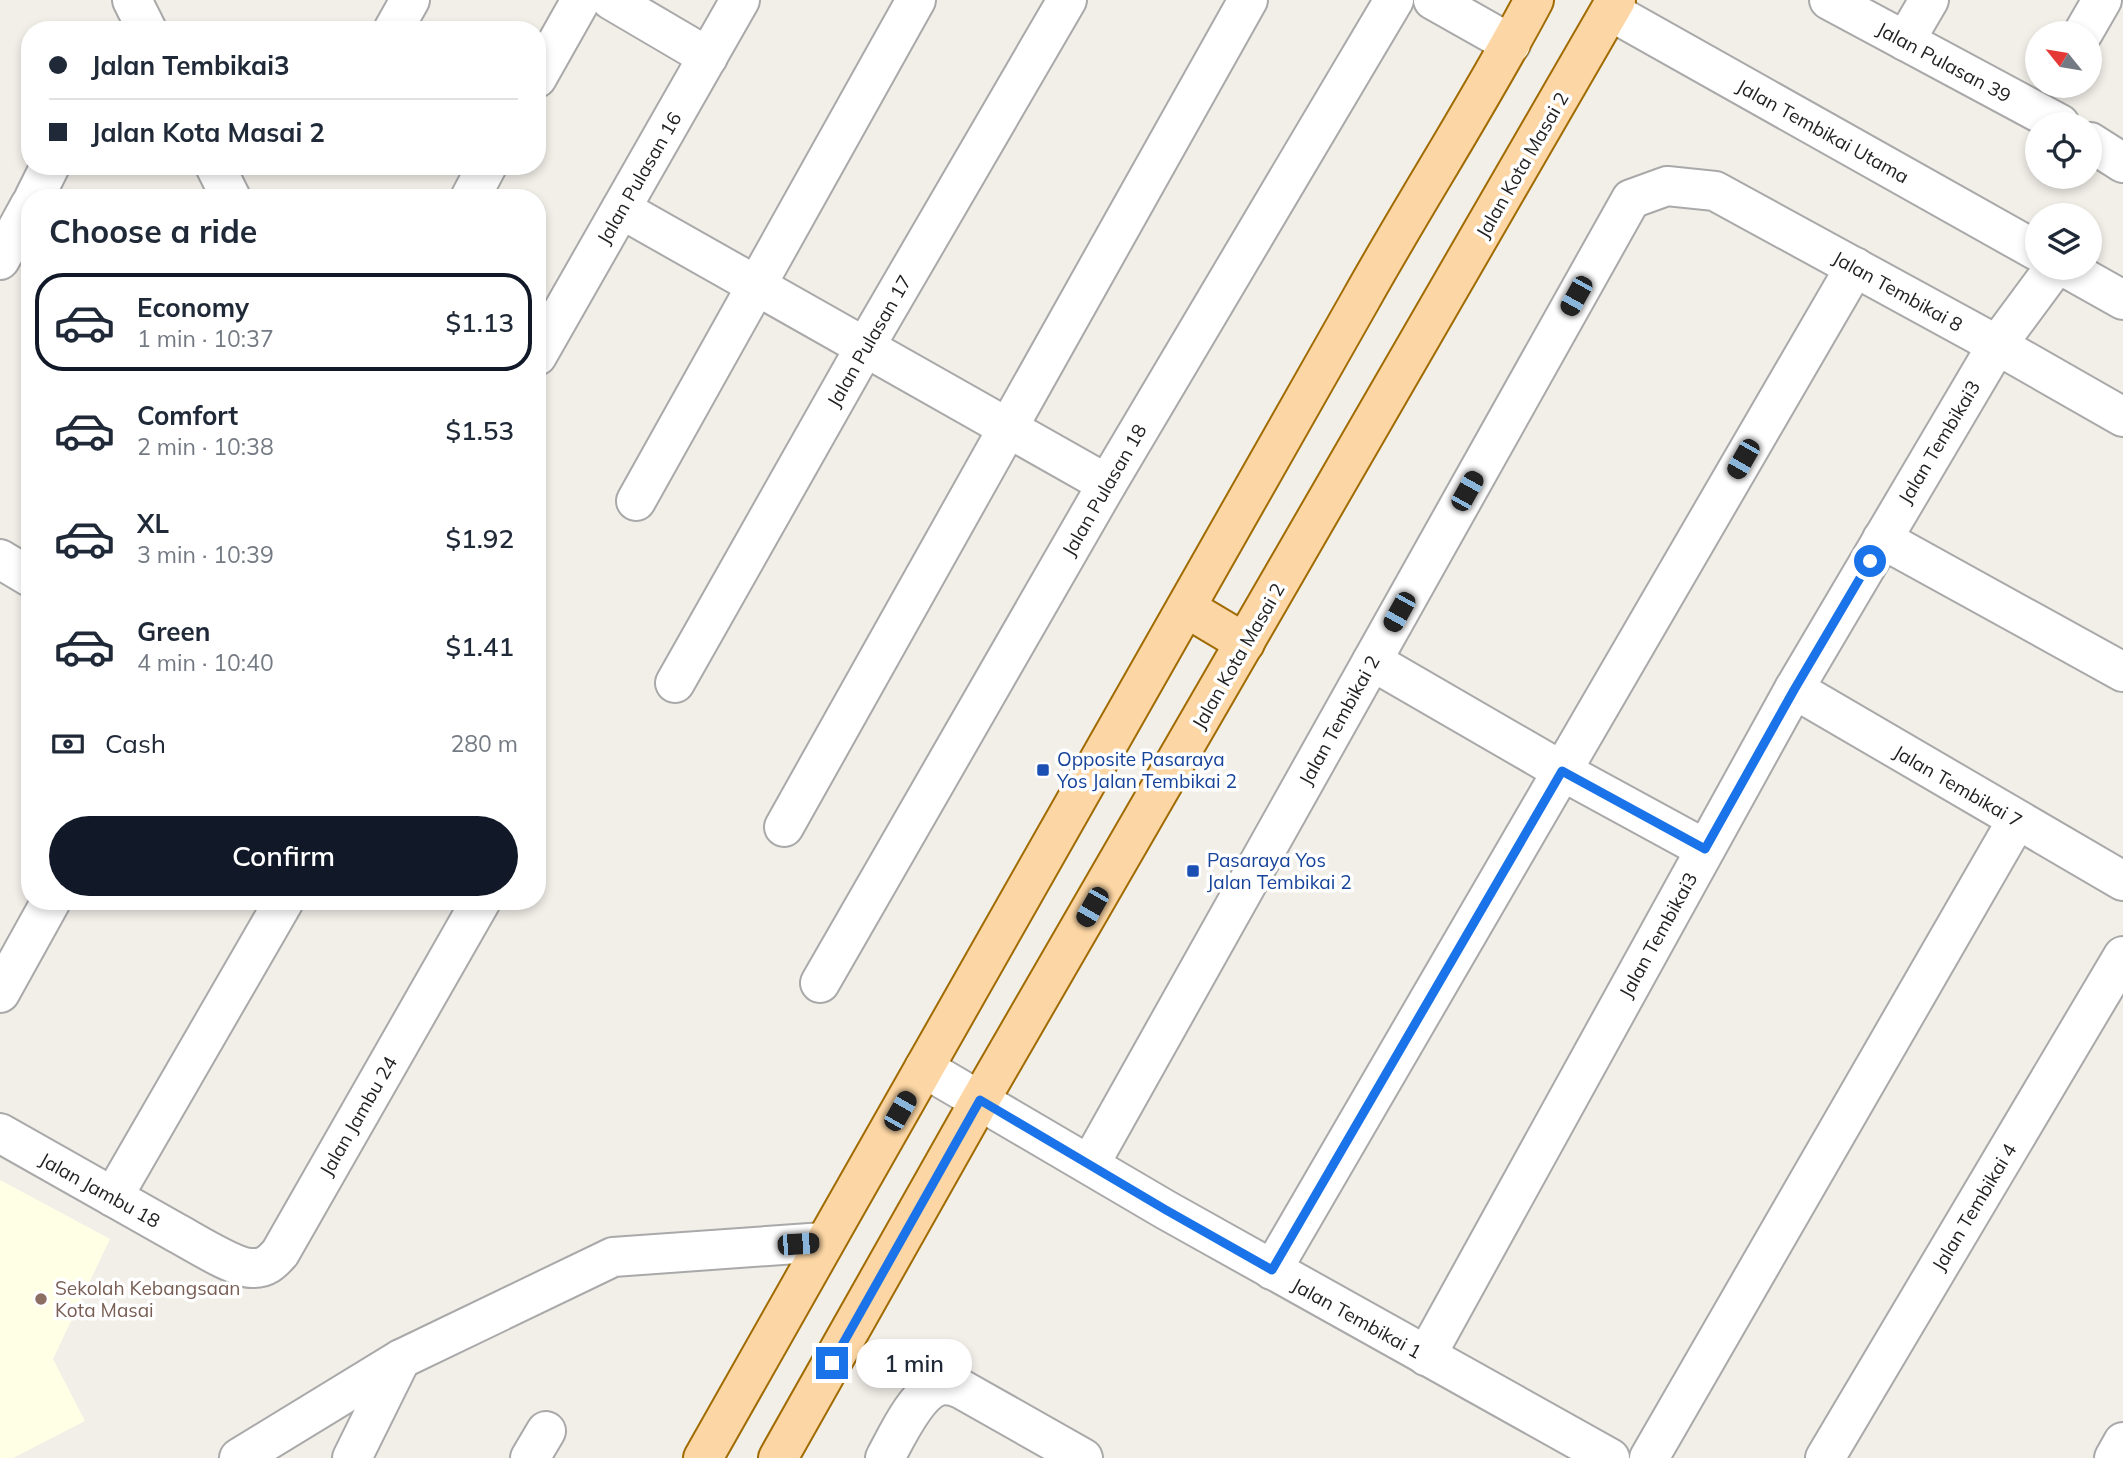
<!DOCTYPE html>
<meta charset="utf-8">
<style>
body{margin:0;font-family:Mulish,sans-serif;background:#f2f2f3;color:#1f2937;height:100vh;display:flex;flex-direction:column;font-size:26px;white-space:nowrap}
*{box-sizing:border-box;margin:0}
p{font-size:23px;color:#747a83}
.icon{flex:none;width:38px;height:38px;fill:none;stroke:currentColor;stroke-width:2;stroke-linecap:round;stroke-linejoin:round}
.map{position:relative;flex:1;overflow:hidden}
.drawer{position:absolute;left:21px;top:189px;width:525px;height:721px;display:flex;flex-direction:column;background:#fff;border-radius:28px;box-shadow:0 4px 10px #0003}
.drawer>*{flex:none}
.banner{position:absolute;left:21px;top:21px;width:525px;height:154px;border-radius:28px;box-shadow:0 4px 10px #0003;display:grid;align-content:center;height:154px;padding:0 28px;background:#fff}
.needle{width:46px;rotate:300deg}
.buttons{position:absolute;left:2025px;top:21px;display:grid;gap:14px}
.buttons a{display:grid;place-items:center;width:77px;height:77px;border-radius:50%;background:#fff;box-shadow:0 4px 10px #0003;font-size:35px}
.end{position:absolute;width:32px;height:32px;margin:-16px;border:9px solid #1a73e8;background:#fff;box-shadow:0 0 0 4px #fff}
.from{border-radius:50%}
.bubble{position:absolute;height:49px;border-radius:24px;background:#fff;box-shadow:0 4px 10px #0003;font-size:23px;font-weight:600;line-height:49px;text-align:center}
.car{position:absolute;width:21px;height:42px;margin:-21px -10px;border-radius:9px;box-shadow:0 0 5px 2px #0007;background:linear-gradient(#222 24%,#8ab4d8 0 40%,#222 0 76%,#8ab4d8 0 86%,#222 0)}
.banner b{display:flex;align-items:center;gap:24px;height:66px;font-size:26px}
.banner b+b{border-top:2px solid #e0e1e3}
.banner i{width:18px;height:18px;background:#1f2937}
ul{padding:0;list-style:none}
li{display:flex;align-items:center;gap:21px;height:98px;margin:0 14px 10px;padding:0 14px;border:4px solid transparent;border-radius:28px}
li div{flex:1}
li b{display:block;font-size:26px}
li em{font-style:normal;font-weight:600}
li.selected{border-color:#111827}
li>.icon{width:63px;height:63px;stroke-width:1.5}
h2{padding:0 28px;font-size:32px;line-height:84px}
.pay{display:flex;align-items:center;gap:18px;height:77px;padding:0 28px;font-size:26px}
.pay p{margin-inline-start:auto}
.action{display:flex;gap:14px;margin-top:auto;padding:14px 28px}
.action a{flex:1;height:80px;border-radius:42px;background:#111827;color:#fff;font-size:28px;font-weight:600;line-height:80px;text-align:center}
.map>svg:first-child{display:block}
</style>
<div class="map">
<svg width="2123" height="1458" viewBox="0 0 2123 1458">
<rect width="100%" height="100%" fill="#f2efe9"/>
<!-- education -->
<polygon fill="#ffffe5" points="0,1180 110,1239 53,1359 85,1421 13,1458 0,1458"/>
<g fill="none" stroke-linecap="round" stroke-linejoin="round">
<defs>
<g id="minor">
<polyline points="132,0 147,30"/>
<polyline points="611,0 708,57"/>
<polyline points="1433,0 1511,44"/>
<polyline points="1829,0 2060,124"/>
<polyline points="1610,11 2037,251"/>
<polyline points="393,30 410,0"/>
<polyline points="2083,33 2102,0"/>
<polyline points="1905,41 1929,0"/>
<polyline points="537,78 581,0"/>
<polyline points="2090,142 2123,163"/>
<polyline points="215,166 231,198"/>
<polyline points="34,198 50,166"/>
<polyline points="470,198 487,166"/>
<polyline points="621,209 1107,484"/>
<polyline points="0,260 30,205"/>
<polyline points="2066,268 2123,300"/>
<polyline points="537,356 740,0"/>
<polyline points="636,501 916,0"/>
<polyline points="1882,539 2123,672"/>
<polyline points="0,559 30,577"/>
<polyline points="1372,661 1562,771 1705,849"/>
<polyline points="675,683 865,347 1067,0"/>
<polyline points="1794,689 2123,881"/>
<polyline points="784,827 1248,0"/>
<polyline points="820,983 1107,484 1394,0"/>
<polyline points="0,993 51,901"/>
<polyline points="924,1068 1166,1210 1610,1458"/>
<path d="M0,1133c58,33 116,66 175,99 17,9 59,36 77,36 13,1 20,-6 28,-15l201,-352"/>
<polyline points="1090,1164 1631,199 1667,186 1715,191 1997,345 2123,417"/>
<polyline points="113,1197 284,901"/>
<polyline points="1272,1270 1855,267"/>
<polyline points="1426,1356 1794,689 1997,345 2054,268"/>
<polyline points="239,1458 401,1359 613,1257 824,1242"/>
<polyline points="352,1458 401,1359"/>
<polyline points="530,1458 546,1431"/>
<path d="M885,1458c11,-20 31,-65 54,-72 8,-2 15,0 22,3l122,69"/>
<polyline points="1649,1458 2017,820"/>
<polyline points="1825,1458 2123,956"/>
<polyline points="2114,1458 2123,1442"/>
</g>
<g id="major">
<polyline points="1188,609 1245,643"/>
<path d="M703,1458c218,-387 441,-771 658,-1159 56,-100 119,-197 173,-299"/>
<polyline points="778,1458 980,1100 1616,0"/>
</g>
</defs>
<!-- minor casing -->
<use href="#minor" stroke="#a9a9a9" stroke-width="42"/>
<!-- major casing -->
<use href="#major" stroke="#a06b00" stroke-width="42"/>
<!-- minor -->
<use href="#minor" stroke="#fff" stroke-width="38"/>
<!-- major -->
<use href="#major" stroke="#fcd6a4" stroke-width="38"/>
</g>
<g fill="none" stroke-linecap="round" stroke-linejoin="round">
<!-- route -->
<polyline stroke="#1a73e8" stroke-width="9" points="832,1363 980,1100 1166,1210 1272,1270 1562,771 1705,849 1794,690 1870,561"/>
</g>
<!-- markers -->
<g fill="#1a4fb4" stroke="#fff" stroke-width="2.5">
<rect x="1036" y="763" width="14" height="14" rx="3.5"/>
<rect x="1186" y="864" width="14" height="14" rx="3.5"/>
</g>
<circle fill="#8d6e63" stroke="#fff" stroke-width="2.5" cx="41" cy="1299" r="7"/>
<g text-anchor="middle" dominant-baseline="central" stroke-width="7" stroke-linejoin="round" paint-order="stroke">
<!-- street labels -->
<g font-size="19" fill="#222" stroke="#fff">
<text transform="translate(1944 62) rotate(28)">Jalan Pulasan 39</text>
<text transform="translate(1823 131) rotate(29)">Jalan Tembikai Utama</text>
<text transform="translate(1522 165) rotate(-60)">Jalan Kota Masai 2</text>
<text transform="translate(639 178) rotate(-60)">Jalan Pulasan 16</text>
<text transform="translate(1898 291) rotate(29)">Jalan Tembikai 8</text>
<text transform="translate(869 341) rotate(-60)">Jalan Pulasan 17</text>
<text transform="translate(1939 442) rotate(-59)">Jalan Tembikai3</text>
<text transform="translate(1104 490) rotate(-60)">Jalan Pulasan 18</text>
<text transform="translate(1238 656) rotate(-60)">Jalan Kota Masai 2</text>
<text transform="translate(1339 720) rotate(-61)">Jalan Tembikai 2</text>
<text transform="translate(1958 786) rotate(30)">Jalan Tembikai 7</text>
<text transform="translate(1658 935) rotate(-61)">Jalan Tembikai3</text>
<text transform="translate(358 1116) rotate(-60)">Jalan Jambu 24</text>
<text transform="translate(100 1190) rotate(29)">Jalan Jambu 18</text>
<text transform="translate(1974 1207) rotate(-59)">Jalan Tembikai 4</text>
<text transform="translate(1357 1318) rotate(29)">Jalan Tembikai 1</text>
</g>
<!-- transit labels -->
<g font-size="19" fill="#164399" stroke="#fff" text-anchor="start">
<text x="1057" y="759">Opposite Pasaraya<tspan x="1057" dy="22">Yos Jalan Tembikai 2</tspan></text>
<text x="1207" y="860">Pasaraya Yos<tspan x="1207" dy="22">Jalan Tembikai 2</tspan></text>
</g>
<!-- education labels -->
<g font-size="19" fill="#785e54" stroke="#fff" text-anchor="start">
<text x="55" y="1288">Sekolah Kebangsaan<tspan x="55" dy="22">Kota Masai</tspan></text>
</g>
</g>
</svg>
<div class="buttons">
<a><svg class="needle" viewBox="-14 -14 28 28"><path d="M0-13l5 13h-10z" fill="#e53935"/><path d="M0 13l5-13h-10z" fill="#747a83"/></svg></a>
<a><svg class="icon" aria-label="locate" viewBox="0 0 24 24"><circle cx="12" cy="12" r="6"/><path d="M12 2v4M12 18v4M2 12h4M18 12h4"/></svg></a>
<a><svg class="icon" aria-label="layers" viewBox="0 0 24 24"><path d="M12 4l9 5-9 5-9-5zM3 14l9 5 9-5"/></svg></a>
</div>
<i class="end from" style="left:1870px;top:561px"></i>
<i class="end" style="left:832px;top:1363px"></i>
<div class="bubble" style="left:856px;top:1339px;width:116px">1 min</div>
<i class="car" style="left:1576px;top:296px;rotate:209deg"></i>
<i class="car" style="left:1743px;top:459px;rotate:210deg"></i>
<i class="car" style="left:1467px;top:491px;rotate:29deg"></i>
<i class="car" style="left:1399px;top:612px;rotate:209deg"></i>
<i class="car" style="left:1092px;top:907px;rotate:210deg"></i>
<i class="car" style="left:900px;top:1111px;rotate:30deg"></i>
<i class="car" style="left:798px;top:1244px;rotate:86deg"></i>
<div class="banner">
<b><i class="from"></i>Jalan Tembikai3</b>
<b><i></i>Jalan Kota Masai 2</b>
</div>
<section class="drawer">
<h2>Choose a ride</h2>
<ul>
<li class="selected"><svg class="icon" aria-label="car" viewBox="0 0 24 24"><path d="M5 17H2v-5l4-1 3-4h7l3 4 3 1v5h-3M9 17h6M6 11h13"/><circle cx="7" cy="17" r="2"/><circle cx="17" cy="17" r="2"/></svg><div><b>Economy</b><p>1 min · 10:37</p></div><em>$1.13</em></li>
<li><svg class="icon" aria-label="car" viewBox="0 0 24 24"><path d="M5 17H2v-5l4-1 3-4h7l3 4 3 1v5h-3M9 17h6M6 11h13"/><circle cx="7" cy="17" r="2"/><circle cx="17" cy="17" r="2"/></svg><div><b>Comfort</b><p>2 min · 10:38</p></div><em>$1.53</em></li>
<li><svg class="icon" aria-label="car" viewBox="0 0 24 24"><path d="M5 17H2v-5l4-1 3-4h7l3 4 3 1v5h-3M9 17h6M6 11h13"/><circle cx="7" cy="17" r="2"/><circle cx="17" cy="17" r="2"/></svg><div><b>XL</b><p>3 min · 10:39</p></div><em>$1.92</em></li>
<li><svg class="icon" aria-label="car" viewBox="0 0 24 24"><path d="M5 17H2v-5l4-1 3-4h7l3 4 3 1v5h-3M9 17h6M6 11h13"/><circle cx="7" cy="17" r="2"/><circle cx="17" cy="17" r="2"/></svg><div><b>Green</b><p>4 min · 10:40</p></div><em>$1.41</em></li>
</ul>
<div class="pay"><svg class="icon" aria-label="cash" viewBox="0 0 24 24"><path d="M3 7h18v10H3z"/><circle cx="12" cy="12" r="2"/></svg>Cash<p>280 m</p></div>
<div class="action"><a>Confirm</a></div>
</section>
</div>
